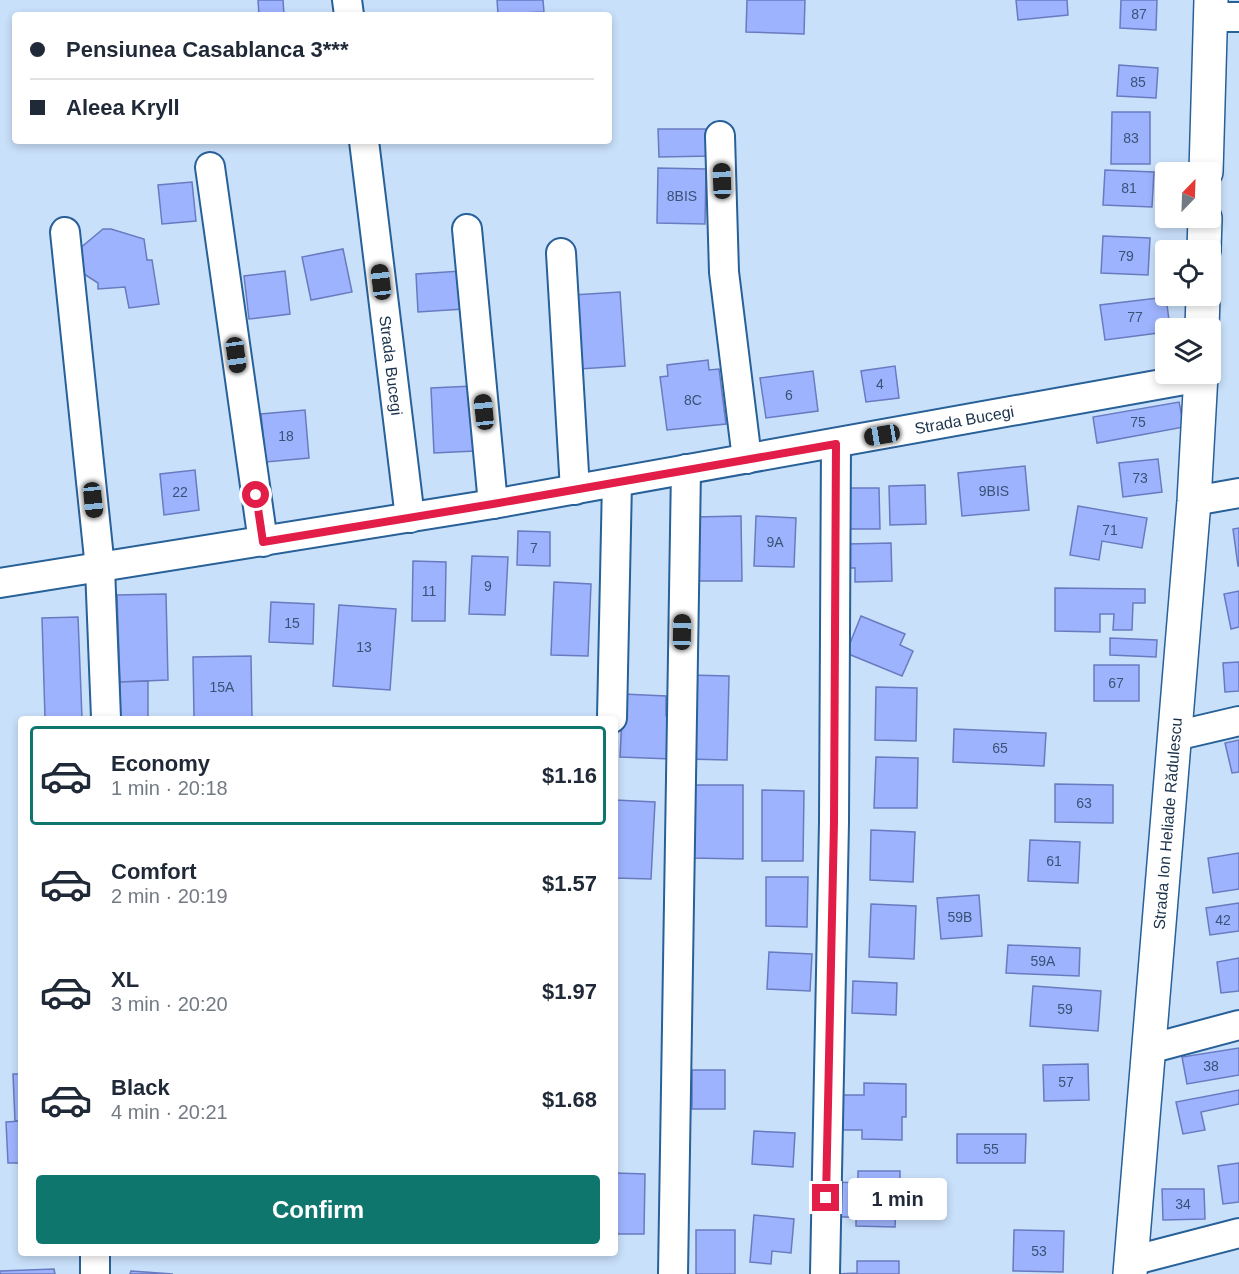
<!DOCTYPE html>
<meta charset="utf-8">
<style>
body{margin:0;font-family:Arial,sans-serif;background:#f2f2f3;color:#1f2937;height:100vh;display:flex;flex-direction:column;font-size:22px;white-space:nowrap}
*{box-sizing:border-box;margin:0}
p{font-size:20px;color:#747a83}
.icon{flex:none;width:33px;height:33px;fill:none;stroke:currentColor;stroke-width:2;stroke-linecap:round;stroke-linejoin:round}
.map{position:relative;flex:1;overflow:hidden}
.side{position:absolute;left:18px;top:716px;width:600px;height:540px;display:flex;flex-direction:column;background:#fff;border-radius:6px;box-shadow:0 3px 9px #0003}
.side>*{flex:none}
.banner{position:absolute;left:12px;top:12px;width:600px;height:132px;border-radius:6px;box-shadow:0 3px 9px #0003;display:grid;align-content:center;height:132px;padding:0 18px;background:#fff}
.needle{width:39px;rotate:23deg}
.buttons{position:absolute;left:1155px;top:162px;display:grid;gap:12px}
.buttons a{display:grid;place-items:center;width:66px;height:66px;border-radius:6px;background:#fff;box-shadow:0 3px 9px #0003;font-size:30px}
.end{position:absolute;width:27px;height:27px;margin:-14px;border:8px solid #e11d48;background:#fff;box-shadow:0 0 0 3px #fff}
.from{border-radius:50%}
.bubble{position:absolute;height:42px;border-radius:6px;background:#fff;box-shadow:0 3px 9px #0003;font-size:20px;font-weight:700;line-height:42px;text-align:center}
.car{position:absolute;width:18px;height:36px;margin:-18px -9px;border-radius:8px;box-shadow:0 0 4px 2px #0007;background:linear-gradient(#222 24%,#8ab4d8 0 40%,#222 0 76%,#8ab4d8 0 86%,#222 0)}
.banner b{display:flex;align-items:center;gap:21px;height:57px;font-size:22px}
.banner b+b{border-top:2px solid #e0e1e3}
.banner i{width:15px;height:15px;background:#1f2937}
ul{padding:10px 0 0;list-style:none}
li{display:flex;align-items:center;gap:18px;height:99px;margin:0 12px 9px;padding:0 6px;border:3px solid transparent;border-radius:6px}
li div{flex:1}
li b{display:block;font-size:22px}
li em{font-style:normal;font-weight:700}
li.on{border-color:#0f766e}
li>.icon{width:54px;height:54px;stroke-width:1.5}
.cta{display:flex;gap:12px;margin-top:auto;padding:12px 18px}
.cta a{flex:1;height:69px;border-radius:6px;background:#0f766e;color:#fff;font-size:24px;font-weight:700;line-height:69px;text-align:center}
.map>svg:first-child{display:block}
</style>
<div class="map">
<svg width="1239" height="1274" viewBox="0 0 1239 1274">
<rect width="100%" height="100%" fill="#c9e0fa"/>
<!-- building -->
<g fill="#9eb3fd" stroke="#687bc0" stroke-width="1.5">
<polygon points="258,0 283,0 284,15 259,15"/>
<polygon points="497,0 543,0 544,12 498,14"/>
<polygon points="747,0 805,0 804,34 746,32"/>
<polygon points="1016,0 1067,0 1068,15 1018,20"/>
<polygon points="1121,0 1157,0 1156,30 1120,28"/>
<polygon points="1119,65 1158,68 1156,98 1117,96"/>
<polygon points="1112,112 1150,112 1150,164 1111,164"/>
<polygon points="658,129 712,129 712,156 659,157"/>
<polygon points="658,168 706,169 705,224 657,223"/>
<polygon points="1105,170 1154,172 1152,207 1103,205"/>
<polygon points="192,182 196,221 162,224 158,185"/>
<polygon points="103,229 111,229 144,239 147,260 152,260 159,304 129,308 125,287 98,289 98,283 73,267 78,250"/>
<polygon points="1103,236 1150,238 1148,275 1101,273"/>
<polygon points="343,249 352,292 311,300 302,257"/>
<polygon points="285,271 290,314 249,319 244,276"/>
<polygon points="461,271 464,309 418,312 416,274"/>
<polygon points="620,292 625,366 579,369 573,295"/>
<polygon points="1166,297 1170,328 1166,328 1166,332 1105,340 1100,305"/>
<polygon points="708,360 709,370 719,369 726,424 667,430 660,377 668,376 667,365"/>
<polygon points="895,366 899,398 866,402 861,371"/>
<polygon points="813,371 818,411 766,418 760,378"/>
<polygon points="472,386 475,451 434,453 431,388"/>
<polygon points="1179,402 1184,427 1097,443 1093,417"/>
<polygon points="305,410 309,458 266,462 261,414"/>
<polygon points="1158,459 1162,492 1123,497 1119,463"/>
<polygon points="1025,466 1029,510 962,516 958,473"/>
<polygon points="195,470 199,510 164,515 160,474"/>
<polygon points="925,485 926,524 890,525 889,486"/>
<polygon points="843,488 879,488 880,529 844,529"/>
<polygon points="1078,506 1147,518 1142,548 1102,541 1099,560 1070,555"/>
<polygon points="741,516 742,581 697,581 696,517"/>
<polygon points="756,516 796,518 794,567 754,566"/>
<polygon points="1239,528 1239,566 1238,566 1233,529"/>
<polygon points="518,531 550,532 550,566 517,565"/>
<polygon points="891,543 892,581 855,582 855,568 849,568 848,544"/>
<polygon points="472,556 508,557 505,615 469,614"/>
<polygon points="413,561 446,562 445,621 412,621"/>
<polygon points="554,582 591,584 588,656 551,655"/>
<polygon points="1055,588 1145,589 1145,603 1133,603 1132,630 1113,630 1114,614 1100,614 1100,632 1055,631"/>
<polygon points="1239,591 1239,627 1231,629 1224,594"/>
<polygon points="166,594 168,680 120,682 117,595"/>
<polygon points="271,602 314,604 313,644 269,642"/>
<polygon points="339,605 396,609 390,690 333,686"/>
<polygon points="861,616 905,634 900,645 913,651 902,676 846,653"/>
<polygon points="78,617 82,718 45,718 42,618"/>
<polygon points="1110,638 1157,640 1156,657 1110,655"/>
<polygon points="251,656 252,718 194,717 193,657"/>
<polygon points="1239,662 1239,691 1225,692 1223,663"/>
<rect x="1094" y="665" width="45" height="36"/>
<polygon points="689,675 729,676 727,760 687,759"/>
<polygon points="148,681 148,718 120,718 120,682"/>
<polygon points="876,687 917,688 916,741 875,740"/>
<polygon points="623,694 666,696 666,716 673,716 671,759 620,757"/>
<polygon points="954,729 1046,733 1044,766 953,762"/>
<polygon points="1239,740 1239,772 1232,773 1225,743"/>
<polygon points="876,757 918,758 917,808 874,808"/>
<polygon points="1055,784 1113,785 1113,823 1055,822"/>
<polygon points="691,785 743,785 743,859 691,858"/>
<polygon points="762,790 804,791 803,861 762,861"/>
<polygon points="615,800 655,802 651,879 615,878"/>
<polygon points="871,830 915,832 913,882 870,880"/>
<polygon points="1030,840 1080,842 1078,883 1028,881"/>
<polygon points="1239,853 1239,889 1213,893 1208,858"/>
<polygon points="766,877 808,877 807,927 766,926"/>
<polygon points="979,895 982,936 941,939 937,898"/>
<polygon points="1239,903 1239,931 1210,935 1206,908"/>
<polygon points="871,904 916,906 914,959 869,957"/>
<polygon points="1008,945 1080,948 1079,976 1006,973"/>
<polygon points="769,952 812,954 810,991 767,989"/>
<polygon points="1239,958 1239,991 1221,993 1217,962"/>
<polygon points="853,981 897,983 896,1015 852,1013"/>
<polygon points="1033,986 1101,991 1098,1031 1030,1026"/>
<polygon points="1239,1048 1239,1075 1187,1084 1182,1057"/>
<polygon points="1088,1064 1089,1100 1044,1101 1043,1065"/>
<rect x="692" y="1070" width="33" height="39"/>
<polygon points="13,1074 21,1074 21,1121 15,1121"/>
<polygon points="864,1083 906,1084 906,1117 902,1117 902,1140 862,1139 862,1130 843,1130 843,1095 864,1095"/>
<polygon points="1239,1090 1239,1104 1201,1112 1205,1130 1183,1134 1176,1102"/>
<polygon points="21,1121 21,1163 8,1163 6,1122"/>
<polygon points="754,1131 795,1133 793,1167 752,1164"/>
<polygon points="957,1134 1026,1134 1025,1163 957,1163"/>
<polygon points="1239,1163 1239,1202 1223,1204 1218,1166"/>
<polygon points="858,1171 900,1171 900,1204 896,1205 895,1227 856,1226 856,1217 837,1217 837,1182 858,1183"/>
<polygon points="615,1173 645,1174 644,1234 615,1234"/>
<polygon points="1162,1189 1204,1189 1205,1219 1163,1220"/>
<polygon points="754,1215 794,1219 791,1253 772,1251 771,1264 750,1262"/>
<rect x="696" y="1230" width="39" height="44"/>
<polygon points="1014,1230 1064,1231 1063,1272 1013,1271"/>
<polygon points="857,1261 899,1261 899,1274 836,1274 857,1273"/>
<polygon points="54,1269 55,1274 0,1274 0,1271"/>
<polygon points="131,1271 173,1274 130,1274"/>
</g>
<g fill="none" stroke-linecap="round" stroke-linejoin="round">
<defs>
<g id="minor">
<polyline points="347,0 349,15"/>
<polyline points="1210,17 1239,17"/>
<polyline points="720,136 724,272 747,459"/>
<path id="s1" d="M364,141l46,377"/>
<polyline points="210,167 263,542"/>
<polyline points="467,229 493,504"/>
<polyline points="65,232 100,568 106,718"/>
<polyline points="561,253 575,490"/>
<polyline points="1194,501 1239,493"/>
<path id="s2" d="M0,583l493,-79 708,-127"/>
<polyline points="612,718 617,482"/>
<polyline points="1175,736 1239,721"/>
<polyline points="1149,1049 1239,1025"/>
<polyline points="1131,1261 1239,1233"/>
<polyline points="95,1274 95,1252"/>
<polyline points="673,1274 686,469"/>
<polyline points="825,1274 834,822 836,444"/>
</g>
<g id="tertiary">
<polyline points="1206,172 1211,0"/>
<polyline points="1204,250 1205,218"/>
<polyline points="1202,328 1203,296"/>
<path id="s3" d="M1130,1274l64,-773 7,-127"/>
</g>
</defs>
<!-- minor casing -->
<use href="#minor" stroke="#286098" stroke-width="32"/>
<!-- tertiary casing -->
<use href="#tertiary" stroke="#286098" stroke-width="36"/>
<!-- minor -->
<use href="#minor" stroke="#fff" stroke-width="28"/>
<!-- tertiary -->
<use href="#tertiary" stroke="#fff" stroke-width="33"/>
</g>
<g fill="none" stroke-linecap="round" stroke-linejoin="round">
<!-- route -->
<polyline stroke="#e11d48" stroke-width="8" points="256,495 263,542 493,504 836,444 834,822 826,1198"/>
</g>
<g text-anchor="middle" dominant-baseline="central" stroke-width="4.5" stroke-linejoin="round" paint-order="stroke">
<!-- number labels -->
<g font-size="14" fill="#3b5278">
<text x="1139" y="14">87</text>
<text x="1138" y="82">85</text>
<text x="1131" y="138">83</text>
<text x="1129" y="188">81</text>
<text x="682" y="196">8BIS</text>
<text x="1126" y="256">79</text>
<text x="1135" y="317">77</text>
<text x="880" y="384">4</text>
<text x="789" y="395">6</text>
<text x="693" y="400">8C</text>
<text x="1138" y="422">75</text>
<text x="286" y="436">18</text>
<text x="1140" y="478">73</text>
<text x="994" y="491">9BIS</text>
<text x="180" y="492">22</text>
<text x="1110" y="530">71</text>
<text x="775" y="542">9A</text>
<text x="534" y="548">7</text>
<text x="488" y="586">9</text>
<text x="429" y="591">11</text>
<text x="292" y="623">15</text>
<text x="364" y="647">13</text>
<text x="1116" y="683">67</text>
<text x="222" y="687">15A</text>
<text x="1000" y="748">65</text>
<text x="1084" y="803">63</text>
<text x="1054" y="861">61</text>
<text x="960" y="917">59B</text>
<text x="1223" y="920">42</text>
<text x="1043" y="961">59A</text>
<text x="1065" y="1009">59</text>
<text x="1211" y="1066">38</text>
<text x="1066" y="1082">57</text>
<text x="991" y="1149">55</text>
<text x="1183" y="1204">34</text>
<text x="1039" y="1251">53</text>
</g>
<!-- street labels -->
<g font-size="16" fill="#1a324b" stroke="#fff">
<text stroke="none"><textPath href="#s1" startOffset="226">Strada Bucegi</textPath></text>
<text stroke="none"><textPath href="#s2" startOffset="978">Strada Bucegi</textPath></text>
<text stroke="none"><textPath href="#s3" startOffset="452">Strada Ion Heliade Rădulescu</textPath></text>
</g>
</g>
</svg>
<div class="buttons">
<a><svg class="needle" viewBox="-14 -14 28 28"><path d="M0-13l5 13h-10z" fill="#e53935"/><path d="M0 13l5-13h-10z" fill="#747a83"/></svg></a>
<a><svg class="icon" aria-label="locate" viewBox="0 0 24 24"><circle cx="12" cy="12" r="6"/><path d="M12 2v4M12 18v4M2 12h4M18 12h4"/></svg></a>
<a><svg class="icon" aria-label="layers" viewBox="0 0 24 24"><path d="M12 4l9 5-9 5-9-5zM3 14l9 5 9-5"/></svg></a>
</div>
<i class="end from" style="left:256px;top:495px"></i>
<i class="end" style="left:826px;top:1198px"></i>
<div class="bubble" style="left:848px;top:1178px;width:99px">1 min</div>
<i class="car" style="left:722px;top:181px;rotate:358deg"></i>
<i class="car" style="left:381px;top:282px;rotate:353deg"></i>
<i class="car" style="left:236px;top:355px;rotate:172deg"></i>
<i class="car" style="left:484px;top:412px;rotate:354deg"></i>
<i class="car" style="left:882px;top:435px;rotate:260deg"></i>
<i class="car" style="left:93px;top:500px;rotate:174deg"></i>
<i class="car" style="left:682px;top:632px;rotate:1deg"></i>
<div class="banner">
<b><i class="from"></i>Pensiunea Casablanca 3***</b>
<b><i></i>Aleea Kryll</b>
</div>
<section class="side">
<ul>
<li class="on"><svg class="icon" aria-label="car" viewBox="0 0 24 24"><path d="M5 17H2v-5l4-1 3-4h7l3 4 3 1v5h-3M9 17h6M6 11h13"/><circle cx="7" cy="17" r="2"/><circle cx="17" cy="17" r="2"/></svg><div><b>Economy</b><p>1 min · 20:18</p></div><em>$1.16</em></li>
<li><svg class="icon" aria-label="car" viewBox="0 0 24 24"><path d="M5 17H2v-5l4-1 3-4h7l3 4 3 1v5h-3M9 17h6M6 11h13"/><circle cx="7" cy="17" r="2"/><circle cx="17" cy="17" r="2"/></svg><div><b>Comfort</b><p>2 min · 20:19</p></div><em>$1.57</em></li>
<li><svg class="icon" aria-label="car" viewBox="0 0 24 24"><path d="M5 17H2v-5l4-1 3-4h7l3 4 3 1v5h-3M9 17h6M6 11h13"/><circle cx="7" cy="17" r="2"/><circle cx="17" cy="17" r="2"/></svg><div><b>XL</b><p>3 min · 20:20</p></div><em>$1.97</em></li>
<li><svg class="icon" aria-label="car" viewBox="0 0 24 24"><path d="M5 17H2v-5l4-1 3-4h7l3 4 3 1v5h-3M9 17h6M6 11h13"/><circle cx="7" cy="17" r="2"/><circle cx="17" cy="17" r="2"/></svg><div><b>Black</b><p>4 min · 20:21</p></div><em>$1.68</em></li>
</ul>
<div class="cta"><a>Confirm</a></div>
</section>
</div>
